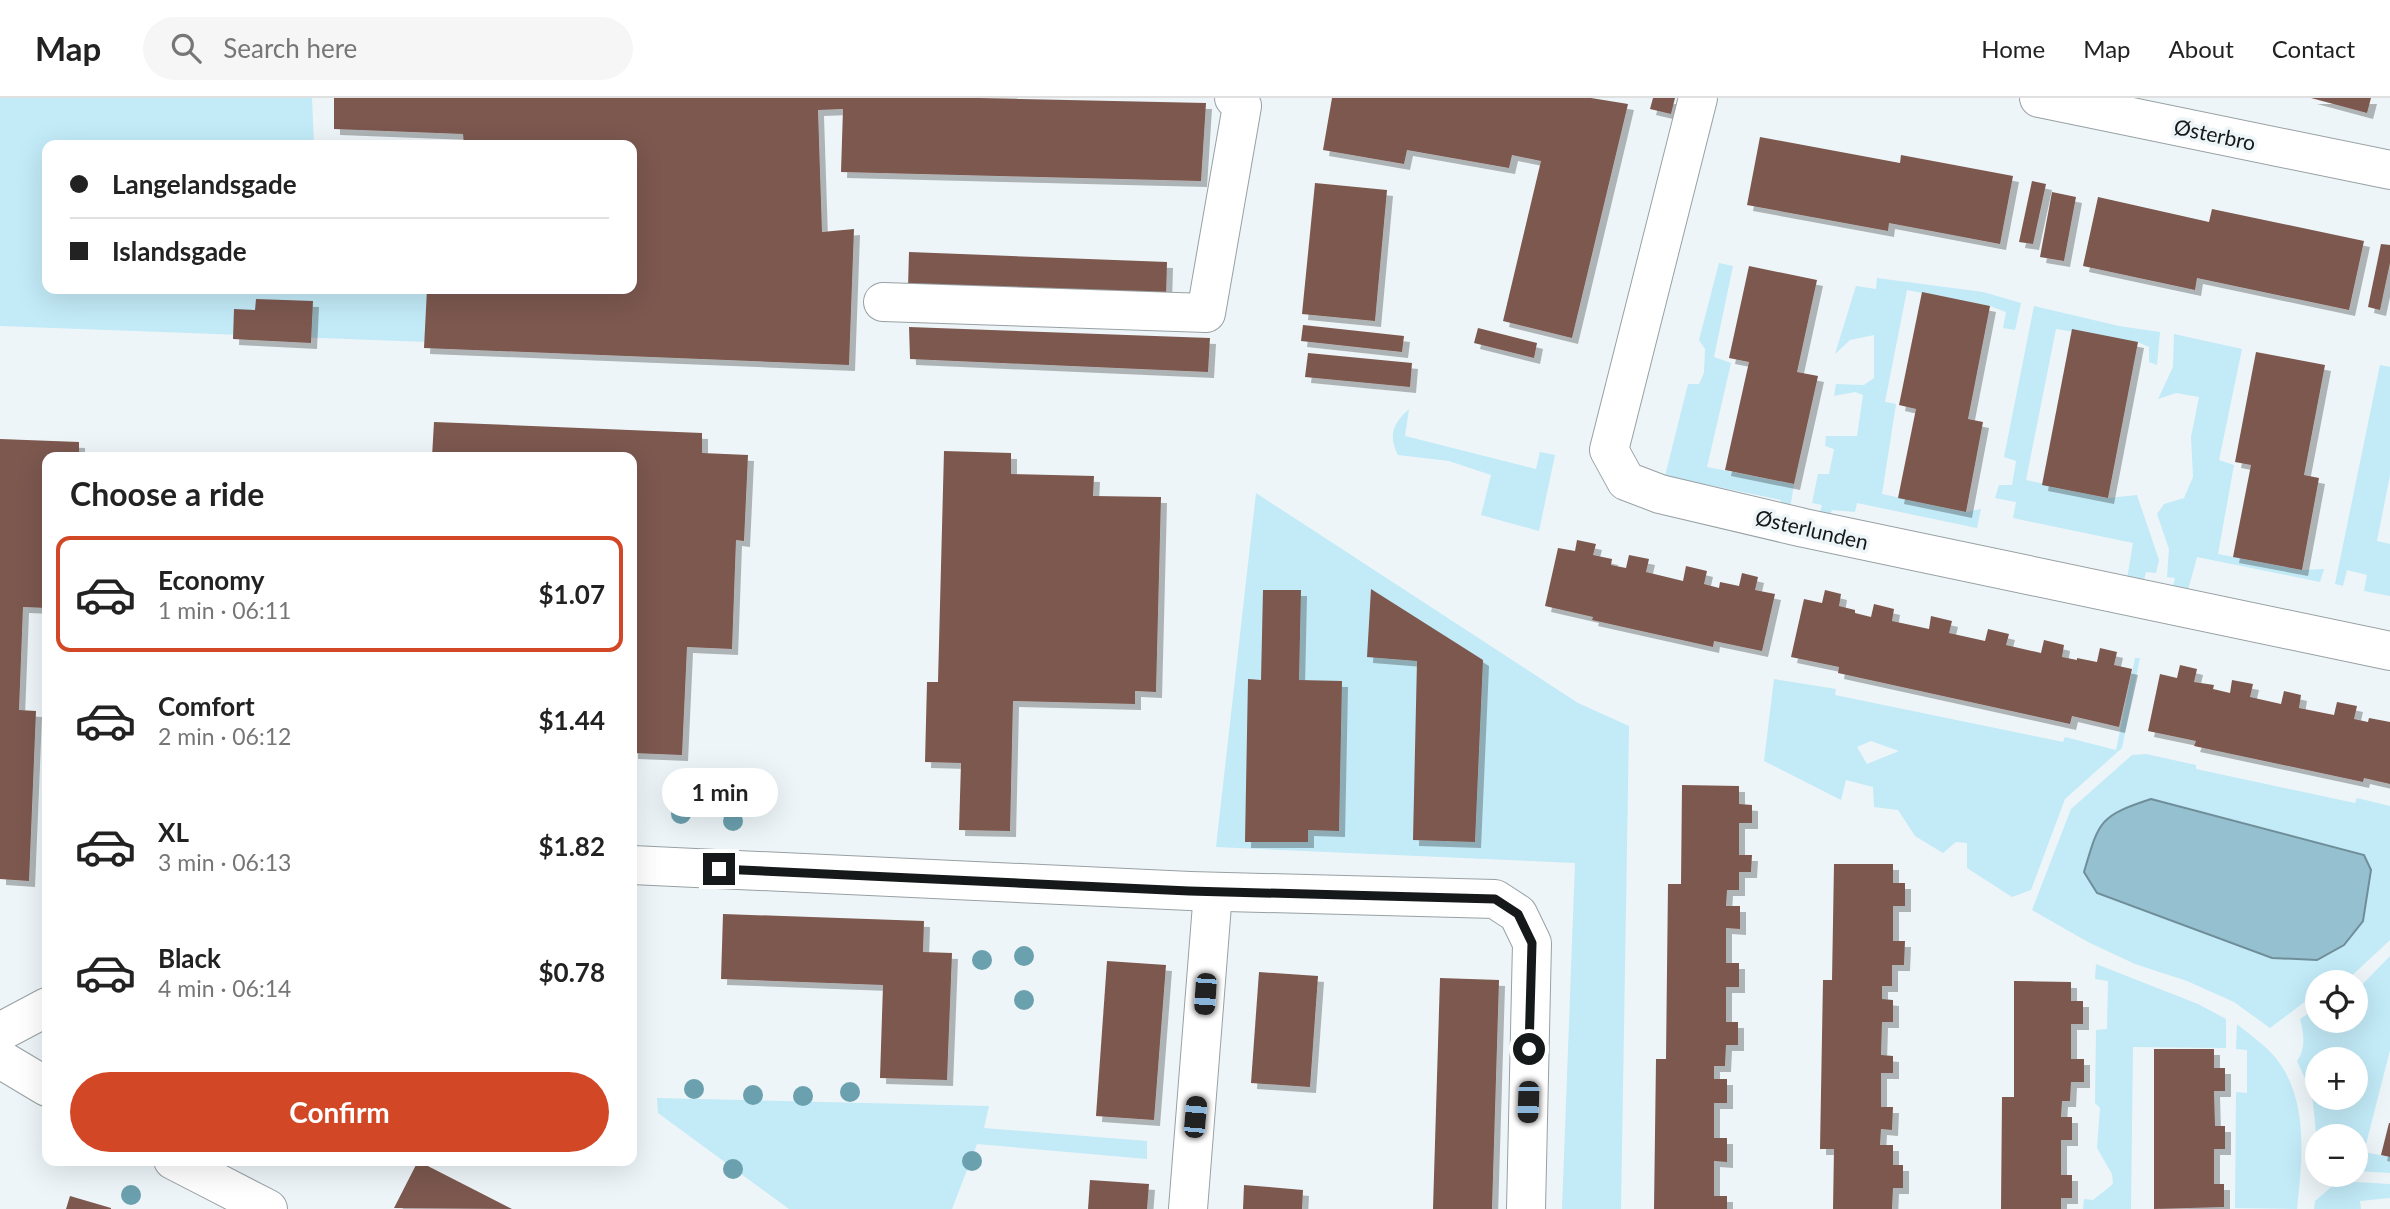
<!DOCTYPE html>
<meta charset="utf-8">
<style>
body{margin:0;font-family:Lato,sans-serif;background:#f6f6f6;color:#222;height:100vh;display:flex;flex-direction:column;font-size:26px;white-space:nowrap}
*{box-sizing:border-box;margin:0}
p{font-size:23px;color:#767676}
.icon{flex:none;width:38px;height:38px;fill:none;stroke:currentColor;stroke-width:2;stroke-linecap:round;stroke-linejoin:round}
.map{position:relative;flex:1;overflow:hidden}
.panel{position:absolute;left:42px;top:354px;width:595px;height:714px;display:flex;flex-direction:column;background:#fff;border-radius:14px;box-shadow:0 7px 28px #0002}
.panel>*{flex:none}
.banner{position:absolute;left:42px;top:42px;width:595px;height:154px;border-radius:14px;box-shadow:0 7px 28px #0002;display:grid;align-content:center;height:154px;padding:0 28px;background:#fff}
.buttons{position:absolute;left:2305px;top:872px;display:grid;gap:14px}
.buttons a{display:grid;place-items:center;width:63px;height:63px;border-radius:50%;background:#fff;box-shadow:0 7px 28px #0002;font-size:35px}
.end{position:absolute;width:32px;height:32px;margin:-16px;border:9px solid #16191a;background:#fff;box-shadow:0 0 0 4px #fff}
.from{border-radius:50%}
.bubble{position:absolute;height:49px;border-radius:24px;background:#fff;box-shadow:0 7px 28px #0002;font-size:23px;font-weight:700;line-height:49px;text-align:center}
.car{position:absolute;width:21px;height:42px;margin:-21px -10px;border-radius:9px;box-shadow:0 0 5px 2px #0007;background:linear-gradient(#222 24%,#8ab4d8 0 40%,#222 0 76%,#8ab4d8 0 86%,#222 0)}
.banner b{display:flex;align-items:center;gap:24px;height:66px;font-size:26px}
.banner b+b{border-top:2px solid #e0e0e0}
.banner i{width:18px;height:18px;background:#222}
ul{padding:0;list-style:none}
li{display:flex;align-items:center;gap:21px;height:116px;margin:0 14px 10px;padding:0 14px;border:4px solid transparent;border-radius:14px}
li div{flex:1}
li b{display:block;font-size:26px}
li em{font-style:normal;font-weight:700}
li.on{border-color:#d24827}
li>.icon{width:63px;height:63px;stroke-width:1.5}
h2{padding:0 28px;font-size:32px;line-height:84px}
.cta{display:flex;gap:14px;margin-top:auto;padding:14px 28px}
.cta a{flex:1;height:80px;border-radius:42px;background:#d24827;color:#fff;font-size:28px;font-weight:700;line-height:80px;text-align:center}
header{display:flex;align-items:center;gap:42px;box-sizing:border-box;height:98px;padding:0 35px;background:#fff;border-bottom:2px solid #e0e0e0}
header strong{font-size:33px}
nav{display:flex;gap:38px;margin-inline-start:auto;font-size:24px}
.search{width:490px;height:63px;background:#f6f6f6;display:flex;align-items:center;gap:18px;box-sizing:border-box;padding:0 24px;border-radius:38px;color:#767676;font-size:26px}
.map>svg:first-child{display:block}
</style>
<header>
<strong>Map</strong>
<div class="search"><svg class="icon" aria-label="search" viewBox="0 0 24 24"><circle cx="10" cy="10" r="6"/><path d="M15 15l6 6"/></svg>Search here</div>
<nav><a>Home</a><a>Map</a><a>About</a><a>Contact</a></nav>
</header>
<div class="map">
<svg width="2390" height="1111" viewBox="0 0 2390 1111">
<defs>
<filter id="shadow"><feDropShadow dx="6" dy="6" stdDeviation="0" flood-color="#0004"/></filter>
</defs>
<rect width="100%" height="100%" fill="#edf5f8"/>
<!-- green -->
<g fill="#c2eaf7" fill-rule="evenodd">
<polygon points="0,0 312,0 314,47 47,47 47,191 430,191 428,244 0,228"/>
<polygon points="1719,165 1733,168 1714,259 1731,265 1707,369 1794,386 1790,411 1781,409 1781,402 1665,378 1688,286 1699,286 1704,275 1705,251 1699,242"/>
<polygon points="1877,180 1983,194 2021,205 2015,232 2003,230 2006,214 1990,208 1907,192 1885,304 1896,306 1882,396 1966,414 1981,411 1977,430 1857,405 1855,414 1832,412 1829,420 1819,418 1822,407 1812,405 1818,376 1829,376 1834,351 1825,348 1826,338 1857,338 1863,297 1855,294 1834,298 1836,286 1864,287 1874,280 1874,237 1850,242 1835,256 1856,188 1876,191"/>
<polygon points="2034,208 2119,228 2160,234 2157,267 2149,264 2149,249 2138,244 2056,231 2026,382 2108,400 2137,397 2159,462 2156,475 2146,474 2143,486 2127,481 2133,445 2013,420 2016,404 1995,400 1999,387 2012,387 2016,363 2004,359"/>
<polygon points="2174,236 2242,251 2219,362 2234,367 2218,456 2302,472 2324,471 2320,484 2197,459 2188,492 2172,492 2175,480 2167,479 2169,451 2157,416 2164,406 2184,400 2193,379 2191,339 2199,299 2176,295 2158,301 2173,269"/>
<polygon points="2380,267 2390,269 2390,377 2377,443 2390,446 2390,498 2364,493 2367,477 2347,472 2343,488 2335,486"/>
<path d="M1409,311l-4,27 131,33 4,-17 15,3 -16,76 -58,-16 10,-40 -42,-14 -51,-6c-10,-19 -5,-32 11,-46z"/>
<polygon points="1256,395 1578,605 1629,628 1621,1111 1562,1111 1575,765 1216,749"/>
<path d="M2135,560h5l-18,90 -57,51 -34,91 -19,7 -45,-29v-25l-11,-1 -13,11 -28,-17 -17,-26 -24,-3 -1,-20 -27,-7 -5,20 -77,-39 10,-82 62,10 -1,6 228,47 2,-5 51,13zM1871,643l28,10 -32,13 -10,-17z"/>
<polygon points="2146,656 2196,667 2196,671 2355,705 2357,700 2390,708 2390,842 2345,884 2317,884 2317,899 2306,903 2270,930 2234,904 2187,883 2135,866 2088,844 2032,812 2071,711 2132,657"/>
<path d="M2390,858v94l-26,102 26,5v16l-34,-2v-35h-39v6l-5,-48 -15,-33c9,-11 7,-29 3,-42l17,-11v12h39v-29zM2317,961h39v38h-39z"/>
<polygon points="2096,866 2198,906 2226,921 2226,950 2133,949 2131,1111 2083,1111 2084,1101 2093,1102 2113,1086 2112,1076 2097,1050 2100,1010 2095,1005 2096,932 2107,931 2108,883 2095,881"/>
<path d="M2237,926c14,12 30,22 41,37 31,41 24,101 19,148l-62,-1 1,-116 11,1v-43l-11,-1z"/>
<polygon points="657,1000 989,1008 984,1030 1147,1043 1147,1061 977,1046 952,1111 789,1111 658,1015"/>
<polygon points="2338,1083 2390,1086 2390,1100 2360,1103 2361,1111 2314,1111 2315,1103"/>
</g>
<!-- water -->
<path fill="#95c0cf" stroke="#6f8e99" stroke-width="2" d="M2151,701l213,56 7,15 -8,51 -19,24 -27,15 -45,-2 -175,-65 -13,-21c15,-51 15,-56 67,-73z"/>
<!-- building -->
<g fill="#7c584f" filter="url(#shadow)">
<polygon points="334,0 979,0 1206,5 1201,83 841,74 843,11 818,12 822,134 854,131 849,267 424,250 427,191 632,191 632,47 464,47 463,36 334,31"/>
<polygon points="1332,0 1591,0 1628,6 1572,240 1503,223 1541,63 1512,57 1509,70 1407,52 1404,66 1323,52"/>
<polygon points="1653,0 1675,0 1671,16 1650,11"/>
<polygon points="2311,0 2371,0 2367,15"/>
<polygon points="1760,39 1900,65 1901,57 2013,78 2000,146 1889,125 1888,133 1747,107"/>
<polygon points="2032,83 2046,86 2033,146 2019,144"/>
<polygon points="1315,85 1387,92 1375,223 1302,216"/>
<polygon points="2052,94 2076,99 2064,163 2040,159"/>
<polygon points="2098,99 2209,124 2212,111 2364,143 2349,212 2197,180 2195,192 2083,168"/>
<polygon points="2381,146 2390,147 2390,165 2380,212 2368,209"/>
<polygon points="909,154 1167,164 1166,199 908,190"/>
<polygon points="1749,168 1817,182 1797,274 1818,278 1794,386 1725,372 1749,264 1729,260"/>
<polygon points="1922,194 1990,208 1968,321 1983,324 1966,414 1898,400 1916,311 1899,307"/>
<polygon points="256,201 313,203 311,245 233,241 234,211 255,212"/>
<polygon points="1303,227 1404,238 1402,254 1301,243"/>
<polygon points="909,229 1210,240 1208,274 910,261"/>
<polygon points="1478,230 1537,245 1534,260 1474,245"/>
<polygon points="2072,231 2138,244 2108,400 2042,387"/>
<polygon points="2256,254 2325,267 2304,377 2319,380 2302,472 2233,459 2251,367 2235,364"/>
<polygon points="1308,255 1412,265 1410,289 1305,279"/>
<polygon points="434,324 702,335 702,355 748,357 744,443 736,442 732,551 687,549 682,657 632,655 632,359 432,359"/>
<polygon points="0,341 79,344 79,359 47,359 47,510 23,509 19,612 36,613 29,783 0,781"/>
<polygon points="944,353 1011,355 1011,376 1094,378 1093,398 1161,399 1156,594 1135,593 1135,606 1013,603 1010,733 959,732 961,665 925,664 927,584 938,584"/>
<polygon points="1577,442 1596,446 1593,457 1612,461 1611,467 1626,470 1629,457 1649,461 1646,474 1683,483 1686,468 1707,473 1704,486 1719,490 1720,484 1739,488 1742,475 1758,479 1755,492 1775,496 1762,553 1714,543 1713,549 1592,522 1593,519 1545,508 1558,450 1575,453"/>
<polygon points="1371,491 1483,562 1475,744 1413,742 1417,563 1367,559"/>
<polygon points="1263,492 1301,492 1299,582 1342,583 1339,733 1308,732 1308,744 1245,744 1248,581 1261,582"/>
<polygon points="1825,492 1841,496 1839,508 1855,512 1855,515 1871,519 1874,506 1894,511 1892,523 1929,531 1931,518 1952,523 1949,535 1985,543 1988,531 2009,536 2006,547 2041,555 2044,542 2064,547 2062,559 2077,562 2077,560 2097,564 2100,550 2117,554 2114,567 2132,571 2119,629 2072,618 2070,626 1838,575 1839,569 1791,559 1804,501 1822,505"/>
<polygon points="2180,567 2197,571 2194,584 2214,587 2213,591 2230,595 2232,582 2253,586 2250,599 2281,606 2284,593 2301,597 2299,610 2334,617 2337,604 2357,608 2354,621 2368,624 2369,620 2390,624 2390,686 2364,680 2363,684 2194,648 2196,643 2148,633 2160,576 2177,580"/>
<polygon points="1682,687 1739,688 1739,706 1752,707 1752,725 1739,725 1739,757 1752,757 1751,774 1739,774 1739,792 1727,792 1726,808 1740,808 1740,831 1726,830 1726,865 1739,865 1739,889 1726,889 1726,924 1738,924 1738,947 1726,947 1725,968 1714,968 1714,981 1727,981 1727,1005 1714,1005 1714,1040 1727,1040 1727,1064 1714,1063 1714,1098 1727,1098 1727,1111 1654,1111 1656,961 1666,961 1668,786 1681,786"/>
<polygon points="1834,766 1893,766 1893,785 1905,785 1905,808 1893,808 1893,843 1905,843 1904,867 1892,867 1892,888 1882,888 1882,901 1893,902 1893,924 1882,924 1881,957 1893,958 1893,975 1881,975 1881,1009 1893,1009 1892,1032 1881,1031 1880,1047 1893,1047 1893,1067 1903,1067 1903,1090 1893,1090 1892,1111 1833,1111 1834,1051 1820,1051 1823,882 1832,882"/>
<polygon points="723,816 924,823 923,854 952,855 947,982 880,980 883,887 721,881"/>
<polygon points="1107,863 1166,867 1154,1022 1096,1018"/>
<polygon points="1259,874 1318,878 1310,989 1251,985"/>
<polygon points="1440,880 1499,882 1492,1111 1433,1111"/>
<polygon points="2014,883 2071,884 2071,903 2083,903 2083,926 2071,926 2071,961 2084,961 2084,984 2071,984 2070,1003 2062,1003 2061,1019 2072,1019 2072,1042 2061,1042 2061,1077 2072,1077 2072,1100 2061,1100 2061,1111 2001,1111 2002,999 2014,999"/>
<polygon points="2154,951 2214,951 2214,970 2225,970 2225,993 2214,993 2215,1028 2225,1028 2225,1051 2214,1051 2214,1086 2224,1086 2224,1109 2154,1111"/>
<polygon points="2389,1025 2390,1025 2390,1059 2381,1057"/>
<polygon points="418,1063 512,1111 394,1110"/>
<polygon points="1090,1082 1149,1086 1147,1111 1088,1111"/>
<polygon points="1244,1087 1303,1092 1302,1111 1243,1111"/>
<polygon points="70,1098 111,1110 111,1111 66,1111"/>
</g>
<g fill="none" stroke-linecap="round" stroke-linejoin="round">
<defs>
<g id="minor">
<polyline points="1698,0 1609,352 1626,383 1660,396 1804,430 2390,553"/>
<polyline points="2039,0 2390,72"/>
<polyline points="883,204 1206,215 1242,8 1234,0"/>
<polyline points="632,767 1190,793 1495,801 1518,816 1532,845 1526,1111"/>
<polyline points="0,934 47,909"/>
<polyline points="1188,1111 1213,794"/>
</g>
<g id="major">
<polyline points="0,961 47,989"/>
<polyline points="173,1062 268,1111"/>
</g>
</defs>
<!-- minor casing -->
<use href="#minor" stroke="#98a0a3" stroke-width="40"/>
<!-- major casing -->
<use href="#major" stroke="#98a0a3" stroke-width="40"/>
<!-- minor -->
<use href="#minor" stroke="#fff" stroke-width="38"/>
<!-- major -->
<use href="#major" stroke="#fff" stroke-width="38"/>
</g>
<!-- trees -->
<g fill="#6ba0ae">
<circle cx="681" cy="716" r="10"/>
<circle cx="733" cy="723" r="10"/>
<circle cx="1024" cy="858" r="10"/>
<circle cx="982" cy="862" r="10"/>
<circle cx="1024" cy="902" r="10"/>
<circle cx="694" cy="991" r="10"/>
<circle cx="850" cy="994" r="10"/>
<circle cx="753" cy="997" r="10"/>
<circle cx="803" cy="998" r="10"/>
<circle cx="972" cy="1063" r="10"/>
<circle cx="733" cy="1071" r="10"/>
<circle cx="131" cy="1097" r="10"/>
</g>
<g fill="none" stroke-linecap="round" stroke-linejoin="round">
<!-- route -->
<polyline stroke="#16191a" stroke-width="9" points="719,771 1189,793 1495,801 1518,816 1532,845 1529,951"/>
</g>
<g text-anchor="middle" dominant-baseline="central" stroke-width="7" stroke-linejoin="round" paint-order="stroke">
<!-- street labels -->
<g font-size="21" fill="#16191a" stroke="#edf5f8">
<text transform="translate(2215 36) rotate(12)">Østerbro</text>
<text transform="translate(1812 431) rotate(13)">Østerlunden</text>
</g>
</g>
</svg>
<div class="buttons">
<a><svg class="icon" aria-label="locate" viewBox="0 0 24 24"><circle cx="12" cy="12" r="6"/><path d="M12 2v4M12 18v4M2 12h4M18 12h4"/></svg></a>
<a>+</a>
<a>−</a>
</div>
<i class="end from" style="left:1529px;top:951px"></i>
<i class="end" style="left:719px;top:771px"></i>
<div class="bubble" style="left:662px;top:670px;width:116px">1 min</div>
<i class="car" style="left:1205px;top:896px;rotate:184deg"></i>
<i class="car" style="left:1528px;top:1004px;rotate:182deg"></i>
<i class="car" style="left:1195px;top:1019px;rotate:5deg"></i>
<div class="banner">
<b><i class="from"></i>Langelandsgade</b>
<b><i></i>Islandsgade</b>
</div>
<section class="panel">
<h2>Choose a ride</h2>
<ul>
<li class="on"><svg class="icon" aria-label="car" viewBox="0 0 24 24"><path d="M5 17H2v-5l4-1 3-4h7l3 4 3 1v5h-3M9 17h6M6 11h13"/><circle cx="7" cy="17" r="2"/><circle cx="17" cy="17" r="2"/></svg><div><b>Economy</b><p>1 min · 06:11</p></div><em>$1.07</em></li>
<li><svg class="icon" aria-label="car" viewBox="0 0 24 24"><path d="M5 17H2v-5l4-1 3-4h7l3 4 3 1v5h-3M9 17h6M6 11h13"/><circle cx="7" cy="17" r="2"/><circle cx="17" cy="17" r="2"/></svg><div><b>Comfort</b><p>2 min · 06:12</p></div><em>$1.44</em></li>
<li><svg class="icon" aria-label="car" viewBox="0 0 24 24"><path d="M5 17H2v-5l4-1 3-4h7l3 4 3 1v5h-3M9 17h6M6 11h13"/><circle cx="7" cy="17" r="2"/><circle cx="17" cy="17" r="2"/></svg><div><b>XL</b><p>3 min · 06:13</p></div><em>$1.82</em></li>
<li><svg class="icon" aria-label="car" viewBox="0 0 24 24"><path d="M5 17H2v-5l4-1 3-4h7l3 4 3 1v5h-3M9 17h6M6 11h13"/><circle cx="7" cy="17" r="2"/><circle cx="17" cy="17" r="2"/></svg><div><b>Black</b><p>4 min · 06:14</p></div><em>$0.78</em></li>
</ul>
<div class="cta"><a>Confirm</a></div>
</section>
</div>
